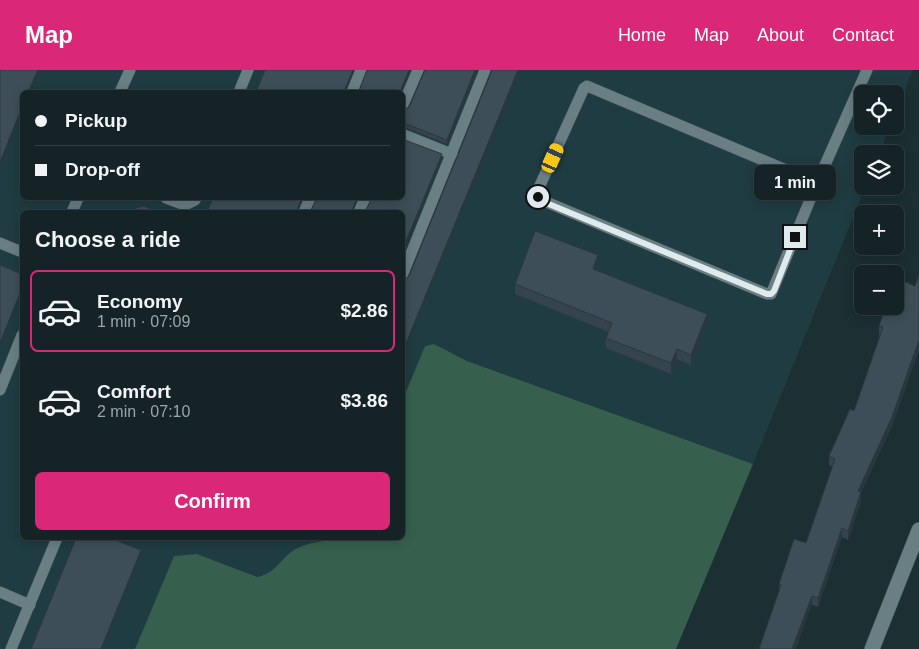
<!DOCTYPE html>
<meta charset="utf-8">
<style>
body{margin:0;font-family:Arial,sans-serif;background:#1e2b2e;color:#f1f3f6;height:100vh;display:flex;flex-direction:column;font-size:19px;white-space:nowrap}
*{box-sizing:border-box;margin:0}
p{font-size:16px;color:#9da4a7}
.icon{flex:none;width:28px;height:28px;fill:none;stroke:currentColor;stroke-width:2;stroke-linecap:round;stroke-linejoin:round}
.map{position:relative;flex:1;overflow:hidden}
.sheet{position:absolute;left:20px;top:140px;width:385px;height:330px;display:flex;flex-direction:column;background:#152326;border-radius:8px;box-shadow:0 2px 12px #0003,0 0 0 1px #344043}
.sheet>*{flex:none}
.guide{position:absolute;left:20px;top:20px;width:385px;height:110px;border-radius:8px;box-shadow:0 2px 12px #0003,0 0 0 1px #344043;display:grid;align-content:center;height:110px;padding:0 15px;background:#152326}
.tools{position:absolute;left:854px;top:15px;display:grid;gap:10px}
.tools a{display:grid;place-items:center;width:50px;height:50px;border-radius:8px;background:#152326;box-shadow:0 2px 12px #0003,0 0 0 1px #344043;font-size:25px}
.end{position:absolute;width:22px;height:22px;margin:-11px;border:6px solid #deeaed;background:#111;box-shadow:0 0 0 2px #111}
.from{border-radius:50%}
.bubble{position:absolute;height:35px;border-radius:8px;background:#152326;box-shadow:0 2px 12px #0003,0 0 0 1px #344043;font-size:16px;font-weight:700;line-height:35px;text-align:center}
.car{position:absolute;width:15px;height:30px;margin:-15px -8px;border-radius:6px;box-shadow:0 0 4px 1px #0007;background:linear-gradient(#f5c518 24%,#345 0 40%,#f5c518 0 76%,#345 0 86%,#f5c518 0)}
.guide b{display:flex;align-items:center;gap:18px;height:48px;font-size:19px}
.guide b+b{border-top:1px solid #344043}
.guide i{width:12px;height:12px;background:#f1f3f6}
ul{padding:0;list-style:none}
li{display:flex;align-items:center;gap:15px;height:82px;margin:0 10px 8px;padding:0 5px;border:2px solid transparent;border-radius:8px}
li div{flex:1}
li b{display:block;font-size:19px}
li em{font-style:normal;font-weight:700}
li.active{border-color:#db2777}
li>.icon{width:45px;height:45px;stroke-width:1.5}
h2{padding:0 15px;font-size:22px;line-height:60px}
.cta{display:flex;gap:10px;margin-top:auto;padding:10px 15px}
.cta a{flex:1;height:58px;border-radius:8px;background:#db2777;color:#fff;font-size:20px;font-weight:700;line-height:58px;text-align:center}
header{display:flex;align-items:center;gap:30px;box-sizing:border-box;height:70px;padding:0 25px;background:#db2777;color:#fff}
header strong{font-size:24px}
nav{display:flex;gap:28px;margin-inline-start:auto;font-size:18px}
.map>svg:first-child{display:block}
</style>
<header>
<strong>Map</strong>
<nav><a>Home</a><a>Map</a><a>About</a><a>Contact</a></nav>
</header>
<div class="map">
<svg width="919" height="579" viewBox="0 0 919 579">
<rect width="100%" height="100%" fill="#1c2f33"/>
<!-- built -->
<path fill="#1f3c42" fill-rule="evenodd" d="M0,0h913l-18,44v-20h-33v32h28l-11,28h-17v32h4l-113,278 -286,-103 -33,-17 -9,3 -22,52 -1,-187h-380v326h319l-1,1 -24,4 -21,7 -28,25 -10,2 -60,-23 -23,2 -39,93h-135zM22,22h380v106h-380z"/>
<!-- green -->
<path fill="#36604d" d="M434,274l33,17 286,103 -77,185h-541l39,-93 23,-2 60,23c18,-3 23,-18 37,-27 13,-8 31,-9 46,-11l1,-1h61l1,-139 22,-53z"/>
<g fill="none" stroke-linecap="round" stroke-linejoin="round">
<defs>
<g id="lane">
<polyline points="120,22 130,0"/>
<polyline points="239,22 248,0"/>
<polyline points="352,22 361,0"/>
<polyline points="402,37 418,0"/>
<polyline points="402,64 452,84"/>
<polyline points="817,113 587,16 584,18 537,122 539,129 767,224 771,224 817,113 867,0"/>
<polyline points="166,128 185,135 195,130 196,128"/>
<polyline points="72,142 78,128"/>
<polyline points="304,142 310,128"/>
<polyline points="359,142 365,128"/>
<polyline points="0,173 22,182"/>
<polyline points="402,206 485,0"/>
<polyline points="0,320 22,265"/>
<polyline points="0,522 30,535"/>
<polyline points="11,579 57,468"/>
</g>
<polyline id="street" points="872,579 919,460"/>
</defs>
<!-- lane casing -->
<use href="#lane" stroke="#384a4d" stroke-width="12"/>
<!-- street casing -->
<use href="#street" stroke="#384a4d" stroke-width="16"/>
<!-- lane -->
<use href="#lane" stroke="#697f84" stroke-width="11"/>
<!-- street -->
<use href="#street" stroke="#697f84" stroke-width="15"/>
</g>
<!-- wall -->
<g fill="#35434c">
<polygon points="425,0 477,0 447,74 404,57 402,57 402,41 409,37"/>
<polygon points="598,196 596,201 707,254 691,295 677,289 671,304 606,278 606,268 609,262 515,224 515,214"/>
<polygon points="919,205 919,279 892,356 861,423 861,431 848,470 842,467 818,537 779,521 779,514 806,473 833,397 829,395 829,386 854,341 880,265 879,265 879,256 915,216"/>
</g>
<!-- shaded-wall -->
<g fill="#2b373e">
<polygon points="38,0 39,0 30,22 28,22"/>
<polygon points="353,0 354,0 345,22 345,19"/>
<polygon points="409,0 410,0 401,22 400,22"/>
<polygon points="475,0 477,0 447,74 447,70"/>
<polygon points="518,0 520,0 402,287 402,283"/>
<polygon points="22,37 22,41 0,96 0,92"/>
<polygon points="442,84 442,88 402,185 402,181"/>
<polygon points="302,128 303,128 297,142 297,140"/>
<polygon points="357,128 358,128 352,142 352,140"/>
<polygon points="598,185 598,196 593,210 593,199"/>
<polygon points="22,218 22,222 0,277 0,273"/>
<polygon points="707,244 707,254 691,295 691,285"/>
<polygon points="919,270 919,279 892,356 861,423 861,431 848,470 848,461 858,421"/>
<polygon points="677,279 677,289 671,304 671,293"/>
<polygon points="842,458 842,467 818,537 818,528"/>
<polygon points="141,480 141,484 102,579 101,579"/>
<polygon points="812,526 812,534 796,579 792,579"/>
</g>
<!-- building -->
<g fill="#3e4e58" stroke="#2b373e">
<polygon points="0,0 38,0 28,22 22,22 22,37 0,92"/>
<polygon points="265,0 353,0 345,19 346,22 256,22"/>
<polygon points="367,0 409,0 400,22 357,22 359,21"/>
<polygon points="425,0 475,0 447,70 404,53 402,54 402,41 409,37"/>
<polygon points="492,0 518,0 402,283 402,210 404,210 409,206"/>
<polygon points="402,69 442,84 402,181 402,142 365,142 372,128 402,128"/>
<polygon points="213,128 302,128 297,140 299,142 207,142"/>
<polygon points="317,128 357,128 352,140 354,142 310,142"/>
<polygon points="143,136 161,142 134,142 136,138"/>
<polygon points="535,161 598,185 593,199 707,244 691,285 677,279 671,293 606,268 612,253 515,214"/>
<polygon points="0,195 22,204 22,218 0,273"/>
<polygon points="919,205 919,270 892,347 858,421 861,422 848,461 842,458 818,528 812,526 792,579 759,579 781,515 779,514 794,469 806,473 835,389 829,386 850,339 854,341 883,257 879,256 886,236 895,236 896,208 915,216"/>
<polygon points="76,468 110,468 141,480 101,579 31,579"/>
</g>
<g fill="none" stroke-linecap="round" stroke-linejoin="round">
<!-- route -->
<polyline stroke="#deeaed" stroke-width="6" points="538,127 539,130 767,224 771,224 774,221 795,167"/>
</g>
</svg>
<div class="tools">
<a><svg class="icon" aria-label="locate" viewBox="0 0 24 24"><circle cx="12" cy="12" r="6"/><path d="M12 2v4M12 18v4M2 12h4M18 12h4"/></svg></a>
<a><svg class="icon" aria-label="layers" viewBox="0 0 24 24"><path d="M12 4l9 5-9 5-9-5zM3 14l9 5 9-5"/></svg></a>
<a>+</a>
<a>−</a>
</div>
<i class="end from" style="left:538px;top:127px"></i>
<i class="end" style="left:795px;top:167px"></i>
<div class="bubble" style="left:754px;top:95px;width:82px">1 min</div>
<i class="car" style="left:553px;top:88px;rotate:24deg"></i>
<div class="guide">
<b><i class="from"></i>Pickup</b>
<b><i></i>Drop-off</b>
</div>
<section class="sheet">
<h2>Choose a ride</h2>
<ul>
<li class="active"><svg class="icon" aria-label="car" viewBox="0 0 24 24"><path d="M5 17H2v-5l4-1 3-4h7l3 4 3 1v5h-3M9 17h6M6 11h13"/><circle cx="7" cy="17" r="2"/><circle cx="17" cy="17" r="2"/></svg><div><b>Economy</b><p>1 min · 07:09</p></div><em>$2.86</em></li>
<li><svg class="icon" aria-label="car" viewBox="0 0 24 24"><path d="M5 17H2v-5l4-1 3-4h7l3 4 3 1v5h-3M9 17h6M6 11h13"/><circle cx="7" cy="17" r="2"/><circle cx="17" cy="17" r="2"/></svg><div><b>Comfort</b><p>2 min · 07:10</p></div><em>$3.86</em></li>
</ul>
<div class="cta"><a>Confirm</a></div>
</section>
</div>
